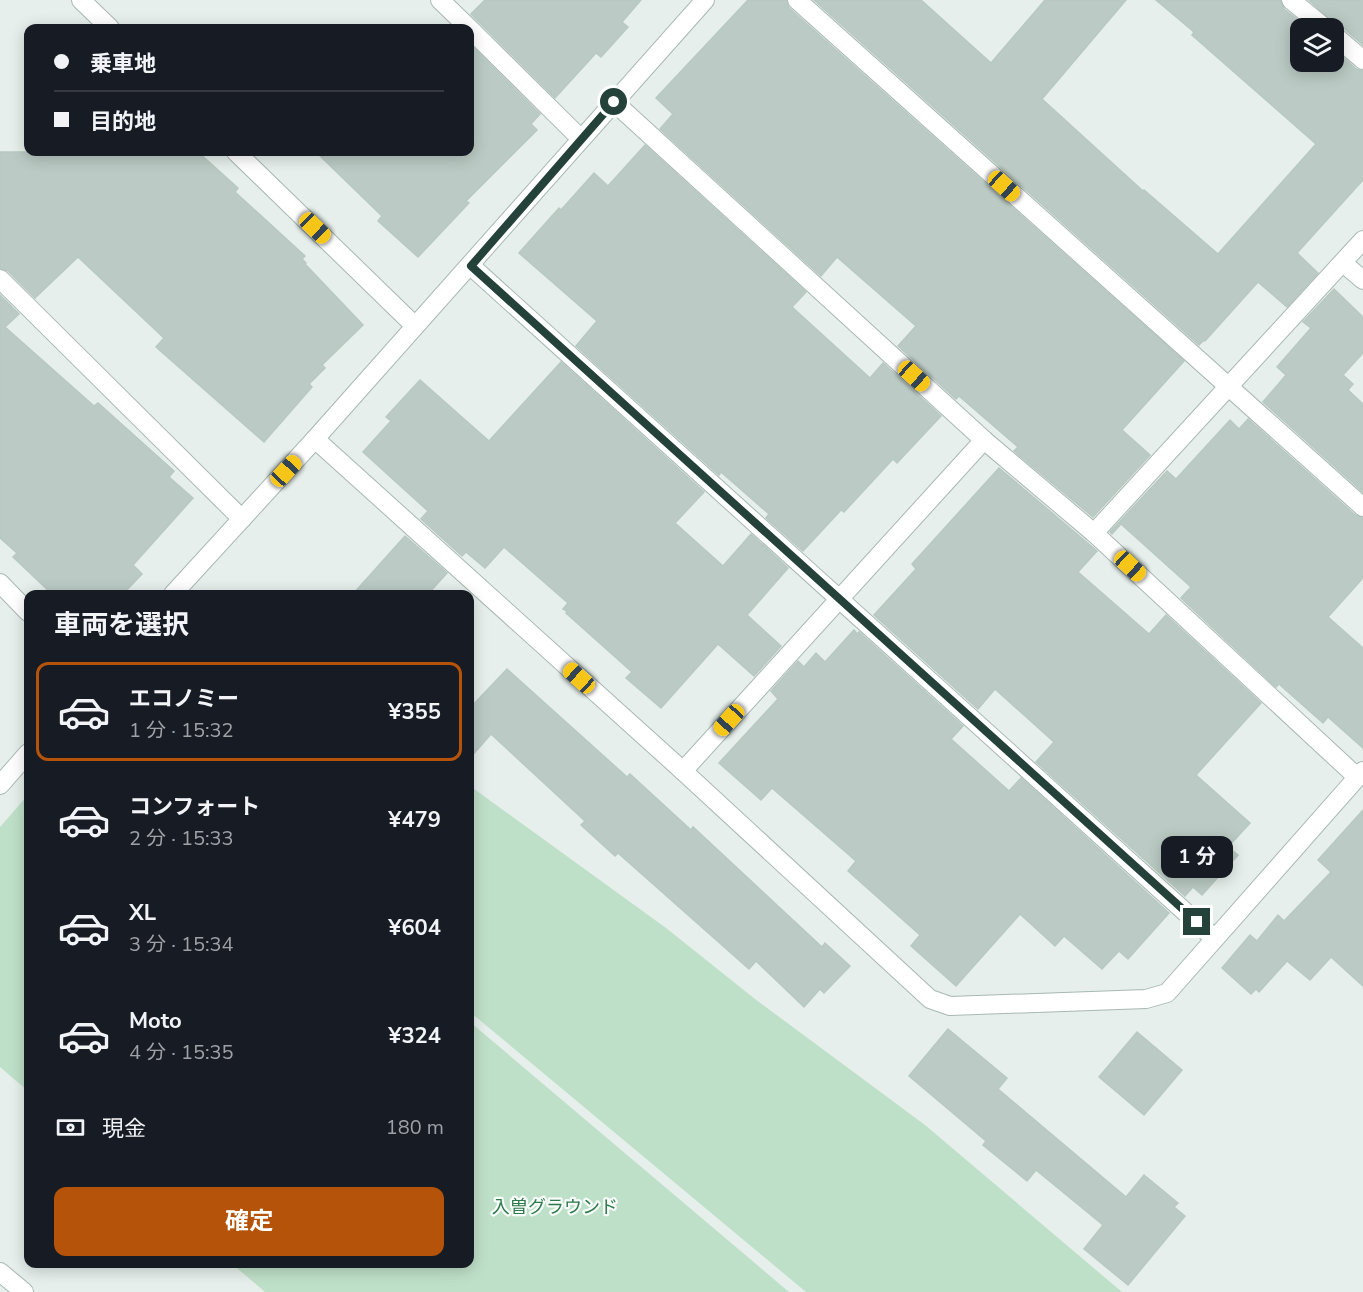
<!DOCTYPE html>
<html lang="ja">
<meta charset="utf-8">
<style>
body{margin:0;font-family:"Nunito Sans","Noto Sans JP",sans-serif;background:#242831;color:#f1f3f6;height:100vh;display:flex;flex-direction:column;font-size:22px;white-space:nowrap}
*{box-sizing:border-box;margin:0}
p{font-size:20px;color:#9ea1a6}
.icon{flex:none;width:33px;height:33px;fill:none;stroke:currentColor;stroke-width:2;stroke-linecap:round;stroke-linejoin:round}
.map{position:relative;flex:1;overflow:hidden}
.details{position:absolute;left:24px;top:590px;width:450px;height:678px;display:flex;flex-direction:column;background:#171b24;border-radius:12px;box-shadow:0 3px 15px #0003}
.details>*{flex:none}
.hud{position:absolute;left:24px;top:24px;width:450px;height:132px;border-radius:12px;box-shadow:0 3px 15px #0003;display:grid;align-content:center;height:132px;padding:0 30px;background:#171b24}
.tools{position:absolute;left:1290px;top:18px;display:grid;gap:12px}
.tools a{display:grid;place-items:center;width:54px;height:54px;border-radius:12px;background:#171b24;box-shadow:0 3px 15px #0003;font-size:30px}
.end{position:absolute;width:27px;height:27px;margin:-14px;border:8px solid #24423a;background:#fff;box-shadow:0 0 0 3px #fff}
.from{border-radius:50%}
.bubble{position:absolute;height:42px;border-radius:12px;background:#171b24;box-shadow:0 3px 15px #0003;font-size:20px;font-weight:700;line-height:42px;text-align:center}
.car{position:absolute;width:18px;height:36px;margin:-18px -9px;border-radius:8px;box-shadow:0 0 4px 2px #0007;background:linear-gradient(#f5c518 24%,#345 0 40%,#f5c518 0 76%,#345 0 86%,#f5c518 0)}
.hud b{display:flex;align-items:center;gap:21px;height:57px;font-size:22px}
.hud b+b{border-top:2px solid #363941}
.hud i{width:15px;height:15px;background:#f1f3f6}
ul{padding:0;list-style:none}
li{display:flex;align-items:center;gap:18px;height:99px;margin:0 12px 9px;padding:0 18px;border:3px solid transparent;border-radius:12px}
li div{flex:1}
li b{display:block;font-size:22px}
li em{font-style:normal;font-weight:700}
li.current{border-color:#b45309}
li>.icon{width:54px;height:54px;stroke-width:1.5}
h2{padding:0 30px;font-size:27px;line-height:72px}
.pay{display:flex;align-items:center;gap:15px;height:66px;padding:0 30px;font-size:22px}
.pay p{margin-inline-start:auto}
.action{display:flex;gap:12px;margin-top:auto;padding:12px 30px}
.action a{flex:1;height:69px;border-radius:12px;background:#b45309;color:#fff;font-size:24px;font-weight:700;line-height:69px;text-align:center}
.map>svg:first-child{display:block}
</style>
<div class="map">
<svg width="1363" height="1292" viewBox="0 0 1363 1292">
<rect width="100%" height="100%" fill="#e6efeb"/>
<!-- green -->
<g fill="#bfe0c8">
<polygon points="470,786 666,928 755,999 925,1125 1122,1292 806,1292 470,1012"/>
<polygon points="28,795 28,1091 0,1067 0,827"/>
<polygon points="470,1022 789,1292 265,1292 231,1263 470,1263"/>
</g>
<!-- building -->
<g fill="#bbcac4" stroke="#b8c9c2" stroke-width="1.5">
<polygon points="485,0 641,0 622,22 628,27 601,57 596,53 555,98 471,14"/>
<polygon points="748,0 786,0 789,8 1184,361 1122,430 1150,455 1093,517 1014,451 1018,447 959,396 956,399 898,346 916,326 837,257 821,276 660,129 673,114 656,98"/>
<polygon points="814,0 921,0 991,63 1045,0 1126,0 1042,99 1143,191 1144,190 1218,254 1316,144 1192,35 1194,32 1156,0 1280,0 1284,9 1308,28 1300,28 1300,62 1334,62 1334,49 1356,69 1363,71 1363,180 1297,253 1318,273 1287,307 1258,282 1205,341 1204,340 1199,345"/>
<polygon points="1309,0 1363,0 1363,45 1341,26 1335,24"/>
<polygon points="470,44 540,114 531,124 537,130 466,201 469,203 418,257 378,221 382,216 316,152 470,152"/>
<polygon points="645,145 806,292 792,307 870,378 883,363 941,416 897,463 893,459 844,512 841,510 803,551 766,518 769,514 721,472 719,475 576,346 597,321 519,253 559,208 561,210 594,173 608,186"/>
<polygon points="0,152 198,152 238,188 235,192 305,256 302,259 306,263 305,264 363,325 322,365 325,368 309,384 312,387 264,442 156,347 164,338 78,257 35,298 8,271 0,268"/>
<polygon points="1334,289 1363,317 1363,353 1343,375 1353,384 1348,390 1363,404 1363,492 1263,402 1286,375 1277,367 1311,328 1303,322"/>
<polygon points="0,295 19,314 5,327 94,406 98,403 174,471 169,477 193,498 133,565 142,574 123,594 52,594 13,557 17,553 0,538"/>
<polygon points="561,362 704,492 675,523 723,566 751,534 788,568 747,615 781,646 754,676 718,644 661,708 626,678 632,672 566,613 567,611 563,609 568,603 504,547 485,568 466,552 462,556 421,519 428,511 363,452 391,421 386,417 420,380 489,441"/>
<polygon points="1248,419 1355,515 1363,518 1363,578 1328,617 1363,648 1363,748 1328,717 1323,723 1279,684 1276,687 1181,598 1191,587 1121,524 1112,534 1110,532 1167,471 1176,479 1230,420 1239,429"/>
<polygon points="999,468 1097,551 1078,572 1149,634 1166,615 1261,703 1196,775 1250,823 1228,847 1238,855 1202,895 1193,887 1185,896 1036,762 1054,742 995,689 978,709 874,615 916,569 912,564"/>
<polygon points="405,536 447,573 428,594 353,594"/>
<polygon points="854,630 857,634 859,632 963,726 951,739 1009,791 1021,778 1169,913 1128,959 1119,951 1102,969 1064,936 1055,946 1020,914 956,986 911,946 920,935 848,871 856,861 772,788 761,800 719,763 778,699 771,691 798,661 804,667 816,653 825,662"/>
<polygon points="507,669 627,777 630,774 691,830 693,827 822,947 825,943 850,966 824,993 820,989 804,1007 756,961 749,969 618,853 615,856 581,825 585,821 491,734 470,758 470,708"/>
<polygon points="1363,810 1363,986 1331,957 1310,980 1287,961 1259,992 1256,989 1251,994 1222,968 1250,935 1257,941 1278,915 1284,921 1331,872 1318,860"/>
<polygon points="948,1029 1007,1078 998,1089 1126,1197 1144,1175 1178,1203 1174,1207 1185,1216 1128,1285 1084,1249 1103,1225 1036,1170 1027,1181 983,1145 986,1141 909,1076"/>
<polygon points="1137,1032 1182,1070 1144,1115 1099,1077"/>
</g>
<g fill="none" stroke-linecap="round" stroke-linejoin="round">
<defs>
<g id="minor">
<polyline points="81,0 110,28"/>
<polyline points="440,0 469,28"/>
<polyline points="797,0 1363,507"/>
<polyline points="1291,0 1325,28"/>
<polyline points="470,29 581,139"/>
<polyline points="1334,35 1363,60"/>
<polyline points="614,102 984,440 1094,533 1357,777"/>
<polyline points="236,152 415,326"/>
<polyline points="1343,263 1363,280"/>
<polyline points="471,266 1214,938"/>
<polyline points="0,279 242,519"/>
<polyline points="315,439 683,771 930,999 950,1006 1146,999 1167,993 1363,771"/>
<polyline points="1094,533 1363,240"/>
<polyline points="0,583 28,612"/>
<polyline points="173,594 315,439 705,0"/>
<polyline points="683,771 984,440"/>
<polyline points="0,785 28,753"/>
<polyline points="0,1272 24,1292"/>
</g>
</defs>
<!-- minor casing -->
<use href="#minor" stroke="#a8b8b2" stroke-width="20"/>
<!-- minor -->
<use href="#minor" stroke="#fff" stroke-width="18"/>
</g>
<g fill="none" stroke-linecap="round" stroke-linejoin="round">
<!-- route -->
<polyline stroke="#24423a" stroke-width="8" points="614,102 471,266 1197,922"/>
</g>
<g text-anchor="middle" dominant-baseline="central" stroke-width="4.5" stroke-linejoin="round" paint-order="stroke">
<!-- park labels -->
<g font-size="18" fill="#2d7a4b" stroke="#f7fbf9">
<text x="555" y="1207">入曽グラウンド</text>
</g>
</g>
</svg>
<div class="tools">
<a><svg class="icon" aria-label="layers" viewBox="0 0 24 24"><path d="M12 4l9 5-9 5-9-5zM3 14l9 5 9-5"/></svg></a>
</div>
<i class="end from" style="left:614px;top:102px"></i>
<i class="end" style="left:1197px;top:922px"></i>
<div class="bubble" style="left:1161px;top:836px;width:72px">1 分</div>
<i class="car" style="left:1004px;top:186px;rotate:132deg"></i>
<i class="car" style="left:315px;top:228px;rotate:134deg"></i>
<i class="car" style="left:914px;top:376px;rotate:132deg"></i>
<i class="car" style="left:286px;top:471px;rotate:43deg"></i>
<i class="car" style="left:1130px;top:566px;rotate:133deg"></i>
<i class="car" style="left:579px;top:678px;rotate:312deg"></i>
<i class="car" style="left:729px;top:720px;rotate:222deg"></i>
<div class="hud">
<b><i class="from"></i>乗車地</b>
<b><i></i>目的地</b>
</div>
<section class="details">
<h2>車両を選択</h2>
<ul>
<li class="current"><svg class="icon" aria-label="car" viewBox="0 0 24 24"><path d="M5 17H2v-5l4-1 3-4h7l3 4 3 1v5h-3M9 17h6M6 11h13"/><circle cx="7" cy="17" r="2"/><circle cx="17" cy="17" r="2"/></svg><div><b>エコノミー</b><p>1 分 · 15:32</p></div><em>¥355</em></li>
<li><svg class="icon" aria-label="car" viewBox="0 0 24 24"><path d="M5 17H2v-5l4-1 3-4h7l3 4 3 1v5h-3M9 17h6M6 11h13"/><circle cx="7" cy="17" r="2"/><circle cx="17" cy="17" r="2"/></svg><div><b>コンフォート</b><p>2 分 · 15:33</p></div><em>¥479</em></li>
<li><svg class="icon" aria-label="car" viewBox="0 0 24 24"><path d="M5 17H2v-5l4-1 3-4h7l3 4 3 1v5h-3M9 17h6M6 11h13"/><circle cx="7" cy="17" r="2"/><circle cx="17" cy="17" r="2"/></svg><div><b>XL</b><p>3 分 · 15:34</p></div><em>¥604</em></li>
<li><svg class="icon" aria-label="car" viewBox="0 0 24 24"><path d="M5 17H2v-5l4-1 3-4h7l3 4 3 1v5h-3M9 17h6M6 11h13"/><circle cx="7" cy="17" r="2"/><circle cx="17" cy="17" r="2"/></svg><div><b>Moto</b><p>4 分 · 15:35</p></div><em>¥324</em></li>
</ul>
<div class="pay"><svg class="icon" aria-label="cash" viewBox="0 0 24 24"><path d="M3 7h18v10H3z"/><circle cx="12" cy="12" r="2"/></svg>現金<p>180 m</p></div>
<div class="action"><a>確定</a></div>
</section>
</div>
